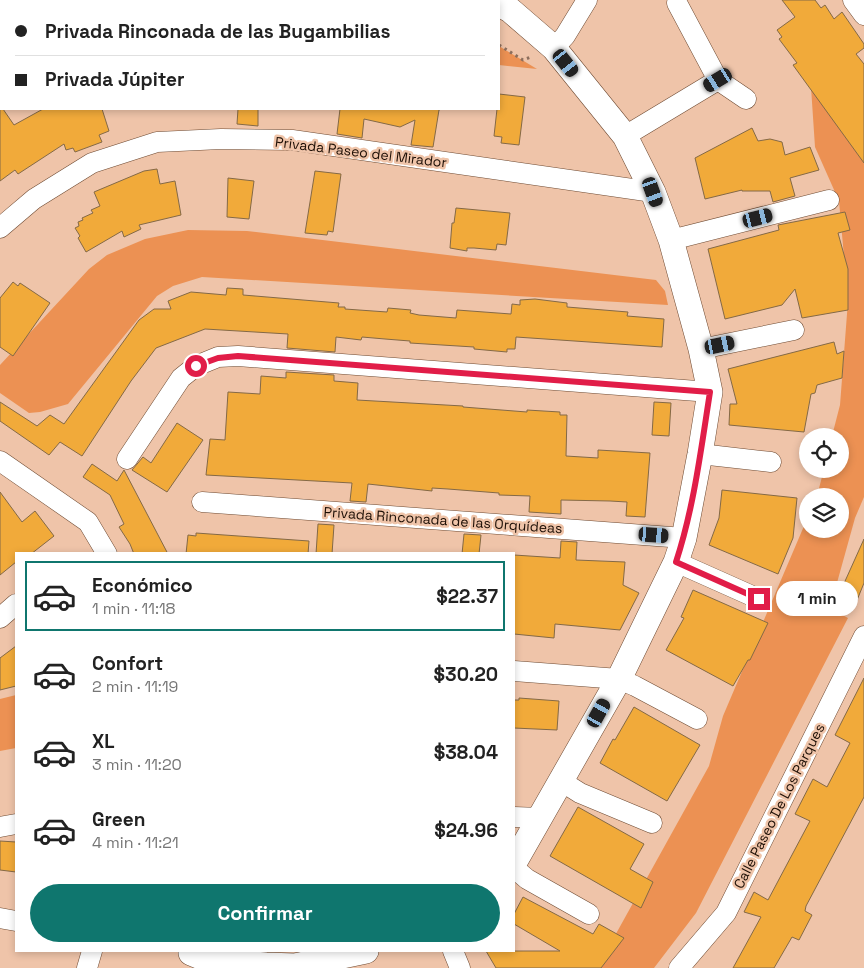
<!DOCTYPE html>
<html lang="es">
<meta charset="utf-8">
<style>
body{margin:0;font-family:"Space Grotesk",sans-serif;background:#f6f6f6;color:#222;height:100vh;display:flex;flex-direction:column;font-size:19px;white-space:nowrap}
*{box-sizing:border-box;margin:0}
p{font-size:16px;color:#767676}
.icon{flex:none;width:28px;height:28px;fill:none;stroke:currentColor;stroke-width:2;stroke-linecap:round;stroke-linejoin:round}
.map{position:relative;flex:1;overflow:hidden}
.drawer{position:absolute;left:15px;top:552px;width:500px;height:400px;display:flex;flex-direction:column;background:#fff;border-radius:0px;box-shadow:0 2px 8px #0003}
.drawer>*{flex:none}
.hud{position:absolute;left:0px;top:0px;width:500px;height:110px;box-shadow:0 2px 8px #0003;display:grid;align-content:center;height:110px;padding:0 15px;background:#fff}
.tools{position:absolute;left:799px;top:428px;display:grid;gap:10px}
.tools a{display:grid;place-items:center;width:50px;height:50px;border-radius:50%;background:#fff;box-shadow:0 2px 8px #0003;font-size:25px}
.end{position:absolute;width:22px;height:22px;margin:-11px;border:6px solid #e11d48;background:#fff;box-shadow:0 0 0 2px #fff}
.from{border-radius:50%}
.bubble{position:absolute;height:35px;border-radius:18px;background:#fff;box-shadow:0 2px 8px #0003;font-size:16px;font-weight:700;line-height:35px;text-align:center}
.car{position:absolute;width:15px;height:30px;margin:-15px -8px;border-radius:6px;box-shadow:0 0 4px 1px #0007;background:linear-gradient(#222 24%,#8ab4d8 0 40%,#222 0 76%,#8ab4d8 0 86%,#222 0)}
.hud b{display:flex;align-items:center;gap:18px;height:48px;font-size:19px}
.hud b+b{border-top:1px solid #e0e0e0}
.hud i{width:12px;height:12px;background:#222}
ul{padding:9px 0 0;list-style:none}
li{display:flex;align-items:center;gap:15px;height:70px;margin:0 10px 8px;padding:0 5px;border:2px solid transparent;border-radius:0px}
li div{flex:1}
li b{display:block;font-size:19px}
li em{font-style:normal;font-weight:700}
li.on{border-color:#0f766e}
li>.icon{width:45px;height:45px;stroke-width:1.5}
.primary-button{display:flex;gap:10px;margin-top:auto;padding:10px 15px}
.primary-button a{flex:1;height:58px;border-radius:30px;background:#0f766e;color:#fff;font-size:20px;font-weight:700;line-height:58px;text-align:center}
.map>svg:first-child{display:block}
</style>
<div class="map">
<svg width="864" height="968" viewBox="0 0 864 968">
<rect width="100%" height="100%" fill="#efc4a9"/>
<!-- green -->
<g fill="#ec9153">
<polygon points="0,0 307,0 314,1 1,1 0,106"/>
<polygon points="499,46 537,69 499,65"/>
<polygon points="811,87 864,152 864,497 855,518 830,608 848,618 696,913 654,968 597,968 709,766 723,716 807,519 808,529 840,529 840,496 817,496 824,469 840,469 840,436 832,436 840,405 848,301 839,201 815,147"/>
<polygon points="188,230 247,231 656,280 665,291 668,305 202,277 173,286 157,296 68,404 40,412 29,413 0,393 0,365 89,269 107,255 145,239"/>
<polygon points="16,695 16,748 0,751 0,699"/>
</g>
<!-- building -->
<g fill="#f1aa3a" stroke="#846946">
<polygon points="782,0 815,0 821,8 825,5 834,19 842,12 864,44 864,48 856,54 864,64 864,163 793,65 797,63 779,39 782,37 777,30 795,17"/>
<polygon points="499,94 525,97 519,145 501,143 502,137 494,136 497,109 499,109"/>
<polygon points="0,104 1,109 3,109 14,125 43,109 102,109 109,131 99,135 102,142 75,152 73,148 66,150 64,144 18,174 15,170 0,181"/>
<polygon points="238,109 258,109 258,126 237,124"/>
<polygon points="340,109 441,109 439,110 433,147 411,145 415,120 400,127 364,119 362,138 337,134"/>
<polygon points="752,128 758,141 770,139 782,142 785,155 810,147 819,170 790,178 795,196 773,202 770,191 742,191 742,190 705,199 695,158"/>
<polygon points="157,169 160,184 175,181 181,215 139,225 141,229 124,237 122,231 86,252 78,238 80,236 75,228 79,226 78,222 83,220 82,218 93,213 91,210 100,206 94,192 144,171"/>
<polygon points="315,171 341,174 333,232 328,231 327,235 305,233"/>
<polygon points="228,178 254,181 249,219 227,217"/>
<polygon points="456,208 510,213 506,245 497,244 496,250 474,248 467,248 467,251 450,248 452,223 454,223"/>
<polygon points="845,212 850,230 838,233 848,269 848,310 802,318 795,289 782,305 725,319 708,249 779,230 778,225"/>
<polygon points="13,282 18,286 20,283 50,303 13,356 0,347 0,298"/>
<polygon points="227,288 243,289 243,295 339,303 338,307 345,307 345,309 387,312 388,308 411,310 410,313 419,315 456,318 457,310 511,314 512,304 520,305 520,300 535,299 567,303 567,307 628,312 627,316 664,319 662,347 516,337 515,349 507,349 507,352 474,349 474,347 410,343 410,341 385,339 362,337 361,340 336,337 335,352 287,348 288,334 205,329 156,348 131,381 82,456 60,442 49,455 0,421 0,402 37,426 50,415 64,424 139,320 154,309 171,309 168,301 191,292 226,295"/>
<polygon points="834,342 837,354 844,351 842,378 817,385 815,393 811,394 804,432 729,425 730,404 737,404 728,369"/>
<polygon points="286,372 334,375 334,381 358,383 357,400 463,406 463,407 527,412 527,410 560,412 560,415 567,415 566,456 598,458 598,450 650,453 645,517 626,516 627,502 610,501 561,500 561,514 529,512 530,496 499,495 499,493 448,489 432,488 432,491 368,484 366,502 350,501 352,483 206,475 210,439 225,440 228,392 260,394 261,376 286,378"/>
<polygon points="654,402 671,403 669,436 652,435"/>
<polygon points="177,423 203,440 167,492 132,470 143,457 151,463"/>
<polygon points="92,464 117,481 124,470 168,554 134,554 130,544 119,527 124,524 110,495 83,477"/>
<polygon points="722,490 797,498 793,538 778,574 709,545 719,518"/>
<polygon points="0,492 22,522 35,511 54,536 31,554 16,554 16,562 0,575"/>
<polygon points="318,524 334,525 332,554 316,554"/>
<polygon points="196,533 309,541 308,554 186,554 188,535 196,536"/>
<polygon points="464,534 481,535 479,554 462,554"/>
<polygon points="864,539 864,583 855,605 837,599"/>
<polygon points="561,541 577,542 576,560 625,562 623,585 639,593 620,630 555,624 554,638 514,634 514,555 560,558"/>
<polygon points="693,590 768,623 750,660 748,660 733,686 666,650 684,618 681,617"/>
<polygon points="16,646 16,686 0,690 0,658"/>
<polygon points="864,678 864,797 806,906 805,911 812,915 799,940 792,937 774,968 733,968 761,917 744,912 754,892 768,900 810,821 795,814 813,779 827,787 850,743 835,735"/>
<polygon points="519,698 559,701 557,730 514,728 514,700 519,700"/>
<polygon points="634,707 700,745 667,801 600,763 613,739 615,740"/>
<polygon points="578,807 644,844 630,869 653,882 641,908 550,856"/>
<polygon points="0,841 16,842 16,872 0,870"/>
<polygon points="523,897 593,934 599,924 624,938 601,968 496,968 486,951 560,951 514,924 514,914"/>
</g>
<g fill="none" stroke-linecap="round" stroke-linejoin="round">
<defs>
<g id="minor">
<polyline points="853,0 864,15"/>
<polyline points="677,3 718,80 746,99"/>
<polyline points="554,48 565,36 587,0"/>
<polyline points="625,136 718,80"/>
<polyline points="0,228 34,199 92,163 157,142 221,139 292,140 653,192"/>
<polyline points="671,240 829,200"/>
<polyline points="701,349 794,330"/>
<polyline points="700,454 771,462"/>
<polyline points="127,459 181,378 196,366 218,357 238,356 710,392"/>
<polyline points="0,461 88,522 107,554"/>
<polyline points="202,502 684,538"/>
<polyline points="676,562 759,599"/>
<polyline points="0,618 16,604"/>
<polyline points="514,671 619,679 635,686 697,719"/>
<polyline points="561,781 580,793 652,823"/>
<polyline points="514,817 540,818"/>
<polyline points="0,827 16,824"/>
<polyline points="514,868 527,879 589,914"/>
<polyline points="0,918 16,921"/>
<polyline points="453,951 460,968"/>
<polyline points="87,968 92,951"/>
<polyline points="679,968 726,913 864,636"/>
</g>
<g id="tertiary">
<polyline points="499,4 510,10 554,48 625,136 653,192 671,240 701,349 710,392 700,454 684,538 676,562 619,679 514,863"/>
<polyline points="191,953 208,960 266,965 295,966 366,951"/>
</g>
</defs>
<!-- minor casing -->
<use href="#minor" stroke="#6e4a32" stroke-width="21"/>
<!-- tertiary casing -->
<use href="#tertiary" stroke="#6e4a32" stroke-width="26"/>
<!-- path -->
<g stroke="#8c6e5c" stroke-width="3" stroke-dasharray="2.5 4" stroke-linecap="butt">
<polyline points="377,0 384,1"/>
<polyline points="0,1 2,0"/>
<polyline points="71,1 75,0"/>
<polyline points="0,25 1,24"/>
<polyline points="499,45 523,60 531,57"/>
</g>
<!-- minor -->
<use href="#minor" stroke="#fff" stroke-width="20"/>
<!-- tertiary -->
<use href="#tertiary" stroke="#fff" stroke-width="25"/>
</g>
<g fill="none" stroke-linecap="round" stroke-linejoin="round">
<!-- route -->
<path stroke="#e11d48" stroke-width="6" d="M196,366l22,-8 20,-2 472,36c-9,57 -16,115 -34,170l83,37"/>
</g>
<g text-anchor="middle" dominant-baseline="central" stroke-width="5" stroke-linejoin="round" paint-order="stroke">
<!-- street labels -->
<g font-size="14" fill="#1c0e05" stroke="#efc4a9">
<text transform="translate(361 152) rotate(7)">Privada Paseo del Mirador</text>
<text transform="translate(443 520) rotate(4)">Privada Rinconada de las Orquídeas</text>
<text transform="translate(779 806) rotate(-63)">Calle Paseo De Los Parques</text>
</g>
</g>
</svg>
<div class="tools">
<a><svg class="icon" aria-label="locate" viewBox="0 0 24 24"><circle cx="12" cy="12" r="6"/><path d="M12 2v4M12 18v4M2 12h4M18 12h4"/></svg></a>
<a><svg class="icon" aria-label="layers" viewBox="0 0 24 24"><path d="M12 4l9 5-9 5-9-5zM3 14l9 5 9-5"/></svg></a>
</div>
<i class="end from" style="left:196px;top:366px"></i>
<i class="end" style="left:759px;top:599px"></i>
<div class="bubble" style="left:776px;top:581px;width:82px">1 min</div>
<i class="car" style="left:566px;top:63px;rotate:141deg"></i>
<i class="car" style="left:718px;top:80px;rotate:239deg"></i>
<i class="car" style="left:653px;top:192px;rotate:160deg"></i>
<i class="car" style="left:758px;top:218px;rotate:76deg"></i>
<i class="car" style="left:720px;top:345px;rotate:78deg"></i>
<i class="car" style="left:654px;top:535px;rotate:94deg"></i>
<i class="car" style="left:599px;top:713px;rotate:29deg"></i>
<div class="hud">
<b><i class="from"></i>Privada Rinconada de las Bugambilias</b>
<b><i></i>Privada Júpiter</b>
</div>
<section class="drawer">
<ul>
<li class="on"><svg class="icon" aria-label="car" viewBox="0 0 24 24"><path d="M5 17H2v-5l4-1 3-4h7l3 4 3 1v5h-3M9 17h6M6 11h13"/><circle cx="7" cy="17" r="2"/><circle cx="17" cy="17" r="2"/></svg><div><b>Económico</b><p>1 min · 11:18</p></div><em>$22.37</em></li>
<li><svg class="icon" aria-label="car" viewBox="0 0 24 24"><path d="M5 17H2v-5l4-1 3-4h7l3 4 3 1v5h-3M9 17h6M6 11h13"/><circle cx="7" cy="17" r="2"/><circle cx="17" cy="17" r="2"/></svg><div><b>Confort</b><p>2 min · 11:19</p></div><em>$30.20</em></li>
<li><svg class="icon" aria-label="car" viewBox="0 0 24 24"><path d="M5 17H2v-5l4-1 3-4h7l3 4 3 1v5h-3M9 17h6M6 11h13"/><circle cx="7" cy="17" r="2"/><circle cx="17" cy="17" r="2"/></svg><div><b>XL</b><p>3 min · 11:20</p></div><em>$38.04</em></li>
<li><svg class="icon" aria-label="car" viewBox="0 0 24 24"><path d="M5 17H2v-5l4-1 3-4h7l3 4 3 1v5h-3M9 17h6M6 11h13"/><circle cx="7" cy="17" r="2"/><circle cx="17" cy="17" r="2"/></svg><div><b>Green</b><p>4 min · 11:21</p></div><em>$24.96</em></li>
</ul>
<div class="primary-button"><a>Confirmar</a></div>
</section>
</div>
